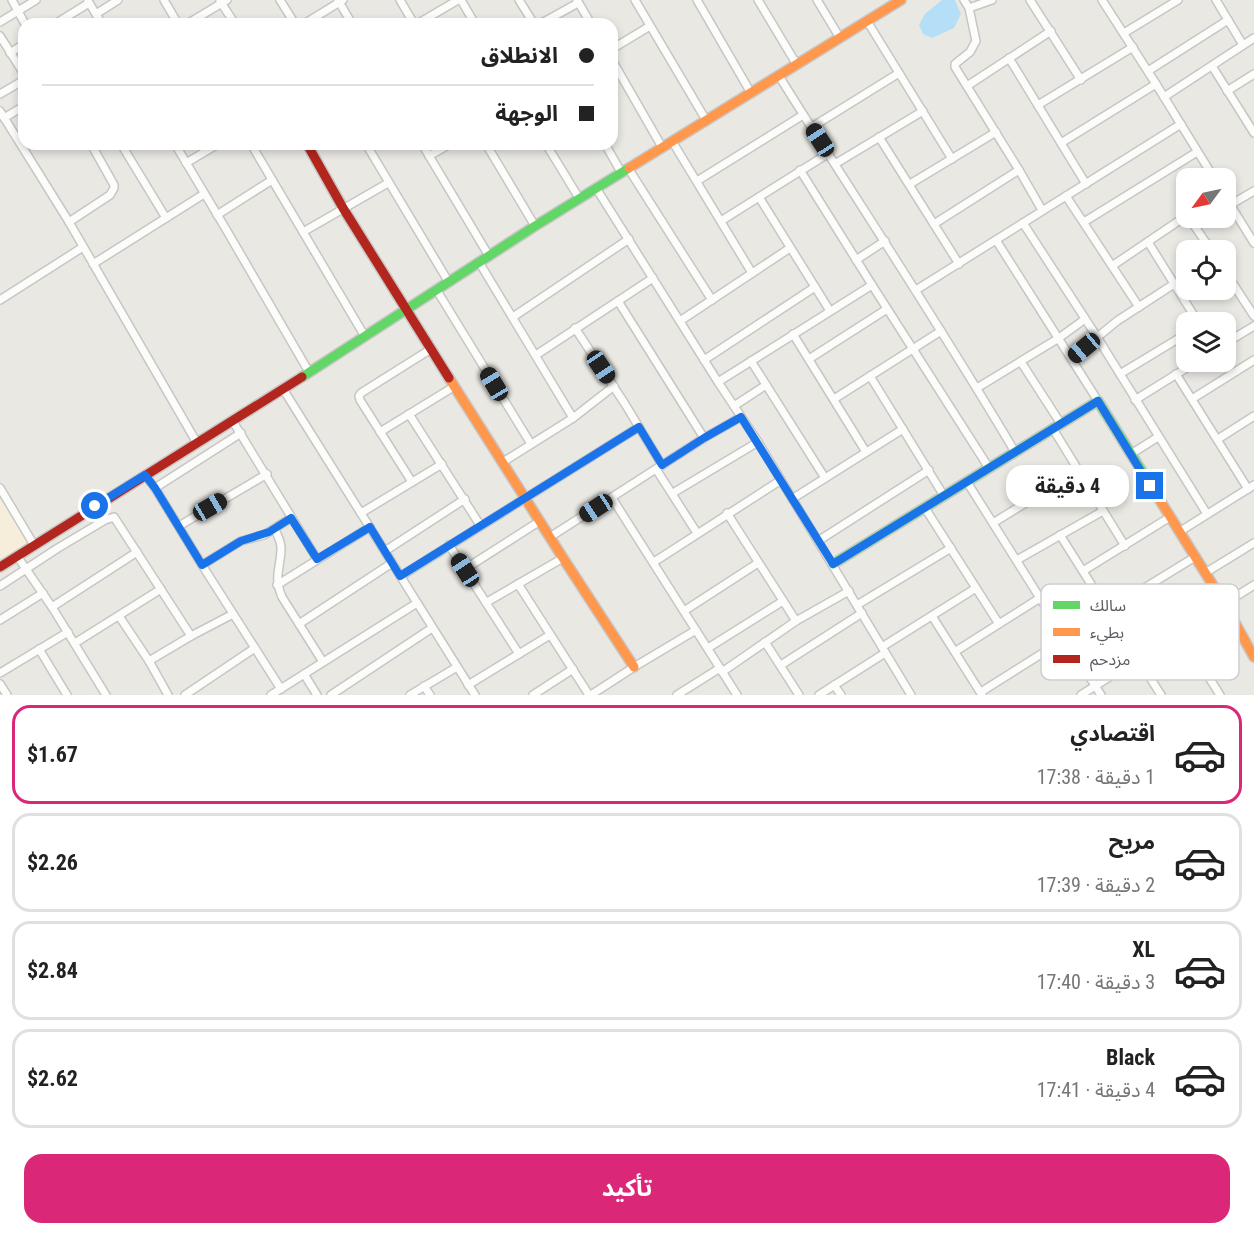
<!DOCTYPE html>
<html lang="ar">
<meta charset="utf-8">
<style>
body{margin:0;font-family:"Roboto Condensed","Noto Sans Arabic",sans-serif;background:#f6f6f6;color:#222;direction:rtl;height:100vh;display:flex;flex-direction:column;font-size:22px;white-space:nowrap}
*{box-sizing:border-box;margin:0}
p{font-size:20px;color:#767676}
.icon{flex:none;width:33px;height:33px;fill:none;stroke:currentColor;stroke-width:2;stroke-linecap:round;stroke-linejoin:round}
.map{position:relative;height:695px;overflow:hidden;direction:ltr}
.drawer{display:flex;flex-direction:column;background:#fff;flex:1}
.drawer>*{flex:none}
.guide{position:absolute;left:18px;top:18px;width:600px;height:132px;border-radius:18px;box-shadow:0 3px 9px #0003;direction:rtl;display:grid;align-content:center;height:132px;padding:0 24px;background:#fff}
.needle{width:39px;rotate:237deg}
.buttons{position:absolute;left:1176px;top:168px;display:grid;gap:12px}
.buttons a{display:grid;place-items:center;width:60px;height:60px;border-radius:12px;background:#fff;box-shadow:0 3px 9px #0003;font-size:30px}
.end{position:absolute;width:27px;height:27px;margin:-14px;border:8px solid #1a73e8;background:#fff;box-shadow:0 0 0 3px #fff}
.from{border-radius:50%}
.bubble{position:absolute;height:42px;border-radius:18px;background:#fff;box-shadow:0 3px 9px #0003;font-size:20px;font-weight:700;line-height:42px;text-align:center;direction:rtl}
.car{position:absolute;width:18px;height:36px;margin:-18px -9px;border-radius:8px;box-shadow:0 0 4px 2px #0007;background:linear-gradient(#222 24%,#8ab4d8 0 40%,#222 0 76%,#8ab4d8 0 86%,#222 0)}
.guide b{display:flex;align-items:center;gap:21px;height:57px;font-size:22px}
.guide b+b{border-top:2px solid #e0e0e0}
.guide i{width:15px;height:15px;background:#222}
ul{padding:10px 0 0;list-style:none}
li{display:flex;align-items:center;gap:18px;height:99px;margin:0 12px 9px;padding:0 12px;border:3px solid #e0e0e0;border-radius:18px}
li div{flex:1}
li b{display:block;font-size:22px}
li em{font-style:normal;font-weight:700}
li.active{border-color:#db2777}
li>.icon{width:54px;height:54px;stroke-width:1.5}
.primary-button{display:flex;gap:12px;margin-top:auto;padding:12px 24px}
.primary-button a{flex:1;height:69px;border-radius:18px;background:#db2777;color:#fff;font-size:24px;font-weight:700;line-height:69px;text-align:center}
.map>svg:first-child{display:block}
</style>
<div class="map">
<svg width="1254" height="695" viewBox="0 0 1254 695">
<rect width="100%" height="100%" fill="#eae8e3"/>
<!-- commercial -->
<polygon fill="#f6eeda" points="0,495 28,543 0,560"/>
<!-- water -->
<polygon fill="#b4dff7" points="942,0 955,0 961,14 954,28 932,38 923,34 919,25 925,14"/>
<g fill="none" stroke-linecap="round" stroke-linejoin="round">
<defs>
<g id="street">
<polyline points="12,0 25,24"/>
<polyline points="164,0 178,24"/>
<polyline points="280,0 295,24"/>
<polyline points="338,0 352,24"/>
<polyline points="400,0 414,24"/>
<polyline points="461,0 475,24"/>
<polyline points="519,0 534,24"/>
<polyline points="577,0 591,24"/>
<polyline points="635,0 706,120"/>
<polyline points="697,0 751,93"/>
<polyline points="758,0 797,65"/>
<polyline points="817,0 840,38"/>
<polyline points="964,0 969,8"/>
<polyline points="992,0 969,8 976,41 970,52 955,64 955,67 1019,170 1042,210"/>
<polyline points="1030,0 1081,80"/>
<polyline points="1102,0 1156,84 1214,178"/>
<polyline points="1216,0 1243,45"/>
<polyline points="88,1 102,24"/>
<polyline points="220,1 235,24"/>
<polyline points="96,14 118,0"/>
<polyline points="867,21 952,159"/>
<polyline points="0,22 36,0"/>
<polyline points="55,24 89,3"/>
<polyline points="187,24 227,0"/>
<polyline points="304,24 343,0"/>
<polyline points="417,24 458,0"/>
<polyline points="540,24 578,3"/>
<polyline points="1124,33 1178,0"/>
<polyline points="0,36 24,74"/>
<polyline points="612,49 650,26"/>
<polyline points="10,53 24,44"/>
<polyline points="1009,58 1086,184"/>
<polyline points="612,60 662,147"/>
<polyline points="1212,66 1254,133"/>
<polyline points="1148,71 1228,20"/>
<path d="M779,76c78,125 161,249 236,376"/>
<polyline points="967,86 1051,31"/>
<polyline points="1227,91 1254,74"/>
<polyline points="0,94 24,80"/>
<polyline points="1164,97 1254,38"/>
<polyline points="1038,105 1133,47"/>
<polyline points="0,111 69,222 197,443"/>
<polyline points="4,118 24,106"/>
<polyline points="812,127 899,73"/>
<polyline points="879,137 959,264"/>
<polyline points="672,141 752,273"/>
<polyline points="1061,143 1156,84"/>
<polyline points="121,144 166,218"/>
<polyline points="175,144 227,231 309,372"/>
<polyline points="251,144 364,335"/>
<polyline points="366,144 448,281"/>
<polyline points="422,144 489,256"/>
<polyline points="486,144 535,226"/>
<polyline points="546,144 579,198"/>
<polyline points="605,144 621,172"/>
<polyline points="429,156 450,144"/>
<polyline points="186,163 218,144"/>
<polyline points="835,164 923,111"/>
<polyline points="628,168 712,300"/>
<polyline points="800,170 872,285 989,468"/>
<polyline points="697,181 803,115"/>
<polyline points="910,184 996,132"/>
<polyline points="596,188 718,382 758,442 911,695"/>
<polyline points="1066,196 1139,307"/>
<polyline points="759,197 830,311"/>
<polyline points="1226,198 1254,243"/>
<polyline points="1230,205 1254,191"/>
<polyline points="217,215 272,180"/>
<polyline points="1189,218 1211,250"/>
<polyline points="721,221 829,153"/>
<polyline points="69,222 110,195 114,188 114,185 91,144"/>
<polyline points="1084,222 1197,152"/>
<polyline points="1023,223 1097,337 1207,514"/>
<polyline points="934,224 1019,170"/>
<polyline points="303,232 388,183"/>
<polyline points="996,240 1098,401"/>
<polyline points="1148,242 1198,322"/>
<polyline points="856,260 885,241"/>
<polyline points="479,262 573,418"/>
<polyline points="93,264 204,194"/>
<polyline points="1112,266 1186,216"/>
<polyline points="1226,273 1254,316"/>
<polyline points="436,289 531,444"/>
<polyline points="916,290 1181,124"/>
<polyline points="0,300 83,247"/>
<polyline points="618,301 704,438"/>
<polyline points="513,317 629,239"/>
<polyline points="680,321 790,248"/>
<polyline points="575,328 625,404 662,465"/>
<polyline points="793,334 866,452"/>
<polyline points="1226,343 1254,326"/>
<polyline points="536,355 653,278"/>
<polyline points="1072,358 1117,321 1174,284"/>
<polyline points="809,359 887,309"/>
<polyline points="704,360 815,287"/>
<polyline points="751,361 825,478"/>
<polyline points="1021,362 1061,424"/>
<polyline points="1120,374 1186,334"/>
<polyline points="1176,374 1248,489"/>
<polyline points="870,376 944,496"/>
<polyline points="718,382 872,285"/>
<polyline points="977,388 1059,338 1085,319"/>
<polyline points="283,389 475,695"/>
<polyline points="834,399 941,331"/>
<polyline points="1192,399 1254,360"/>
<polyline points="1135,400 1196,362"/>
<polyline points="734,406 766,385"/>
<polyline points="409,414 480,525"/>
<polyline points="232,420 317,559"/>
<polyline points="1053,429 1125,546"/>
<polyline points="380,432 455,386"/>
<polyline points="1218,439 1254,416"/>
<polyline points="1131,454 1158,437"/>
<polyline points="503,462 573,418 614,386"/>
<polyline points="656,469 697,533"/>
<polyline points="145,475 155,488 202,565 281,689"/>
<polyline points="412,482 360,400 359,396 361,393 431,349"/>
<polyline points="967,482 1101,695"/>
<polyline points="0,488 34,545"/>
<polyline points="155,488 241,433"/>
<polyline points="673,493 758,442"/>
<polyline points="612,498 737,695"/>
<polyline points="792,499 903,429"/>
<polyline points="925,508 999,624"/>
<polyline points="361,513 442,464"/>
<polyline points="727,513 796,621"/>
<polyline points="993,523 1079,470"/>
<polyline points="179,526 267,474"/>
<path d="M275,529c2,6 6,12 6,19 0,20 -8,28 1,49l41,65"/>
<polyline points="1179,532 1254,485"/>
<polyline points="1060,535 1161,695"/>
<polyline points="550,537 704,438 741,417"/>
<polyline points="818,541 929,470"/>
<polyline points="449,545 519,654"/>
<polyline points="385,551 465,499"/>
<polyline points="17,556 52,607 106,695"/>
<polyline points="1017,560 1103,511"/>
<polyline points="654,562 781,480"/>
<polyline points="202,565 241,541 264,535 291,518"/>
<polyline points="465,569 540,521"/>
<polyline points="1083,571 1170,517"/>
<polyline points="1205,573 1254,543"/>
<polyline points="401,576 639,427"/>
<polyline points="518,584 589,695"/>
<polyline points="277,585 370,527"/>
<polyline points="0,586 58,548 105,520 114,517 191,636"/>
<polyline points="487,602 563,558"/>
<polyline points="857,605 951,548"/>
<polyline points="52,607 137,552"/>
<polyline points="684,611 758,563"/>
<polyline points="1107,611 1195,557"/>
<polyline points="119,616 149,661 168,695"/>
<polyline points="932,616 982,695"/>
<polyline points="0,620 43,593"/>
<polyline points="299,624 392,563"/>
<polyline points="1180,631 1220,695"/>
<polyline points="765,642 799,695"/>
<polyline points="75,643 161,589"/>
<polyline points="882,647 976,588"/>
<polyline points="708,648 783,601"/>
<polyline points="39,649 67,695"/>
<polyline points="956,651 1040,598"/>
<polyline points="149,661 191,636 233,614"/>
<polyline points="781,665 862,613"/>
<polyline points="722,672 796,621 849,591"/>
<polyline points="0,673 68,632"/>
<polyline points="304,674 317,695"/>
<polyline points="0,684 7,695"/>
<polyline points="468,685 550,635"/>
<polyline points="834,685 841,695"/>
<polyline points="424,686 430,695"/>
<polyline points="981,692 1065,639"/>
<polyline points="185,695 255,648"/>
<polyline points="271,695 417,603"/>
<polyline points="331,695 432,628"/>
<polyline points="410,695 457,667"/>
<polyline points="533,695 573,669"/>
<polyline points="591,695 634,667 696,630"/>
<polyline points="677,695 720,668"/>
<polyline points="819,695 885,653"/>
<polyline points="1081,695 1254,585"/>
</g>
<g id="fast">
<polyline points="302,377 535,226 629,168"/>
<polyline points="833,564 1098,401 1156,494"/>
</g>
<g id="slow">
<polyline points="629,168 901,0"/>
<polyline points="449,378 563,558 634,667"/>
<polyline points="1156,494 1224,603 1254,657"/>
</g>
<g id="jam">
<polyline points="307,144 343,208 449,378"/>
<polyline points="0,567 302,377"/>
</g>
</defs>
<!-- street casing -->
<use href="#street" stroke="#c6c6c5" stroke-width="10"/>
<!-- fast casing -->
<use href="#fast" stroke="#c7c7c7" stroke-width="12"/>
<!-- slow casing -->
<use href="#slow" stroke="#c7c7c7" stroke-width="12"/>
<!-- jam casing -->
<use href="#jam" stroke="#c7c7c7" stroke-width="12"/>
<!-- street -->
<use href="#street" stroke="#fcfcfb" stroke-width="7"/>
<!-- fast -->
<use href="#fast" stroke="#63d668" stroke-width="9"/>
<!-- slow -->
<use href="#slow" stroke="#ff974d" stroke-width="9"/>
<!-- jam -->
<use href="#jam" stroke="#b3261e" stroke-width="9"/>
</g>
<g fill="none" stroke-linecap="round" stroke-linejoin="round">
<!-- route -->
<polyline stroke="#1a73e8" stroke-width="8" points="95,506 145,475 155,488 202,565 241,541 269,532 291,518 317,559 370,527 400,576 639,427 662,465 704,438 741,417 833,564 1098,401 1150,486"/>
</g>
<!-- legend -->
<rect x="1041" y="584" width="198" height="96" rx="9" fill="#fff" stroke="#cdced0" stroke-width="1.5"/>
<rect x="1053" y="601" width="27" height="8" fill="#63d668"/>
<rect x="1053" y="628" width="27" height="8" fill="#ff974d"/>
<rect x="1053" y="655" width="27" height="8" fill="#b3261e"/>
<g font-size="16" fill="#595d62">
<text x="1090" y="611">سالك</text>
<text x="1090" y="638">بطيء</text>
<text x="1090" y="665">مزدحم</text>
</g>
</svg>
<div class="buttons">
<a><svg class="needle" viewBox="-14 -14 28 28"><path d="M0-13l5 13h-10z" fill="#e53935"/><path d="M0 13l5-13h-10z" fill="#767676"/></svg></a>
<a><svg class="icon" aria-label="locate" viewBox="0 0 24 24"><circle cx="12" cy="12" r="6"/><path d="M12 2v4M12 18v4M2 12h4M18 12h4"/></svg></a>
<a><svg class="icon" aria-label="layers" viewBox="0 0 24 24"><path d="M12 4l9 5-9 5-9-5zM3 14l9 5 9-5"/></svg></a>
</div>
<i class="end from" style="left:95px;top:506px"></i>
<i class="end" style="left:1150px;top:486px"></i>
<div class="bubble" style="left:1006px;top:465px;width:123px">4 دقيقة</div>
<i class="car" style="left:820px;top:140px;rotate:327deg"></i>
<i class="car" style="left:1084px;top:348px;rotate:230deg"></i>
<i class="car" style="left:601px;top:367px;rotate:146deg"></i>
<i class="car" style="left:494px;top:384px;rotate:329deg"></i>
<i class="car" style="left:210px;top:507px;rotate:60deg"></i>
<i class="car" style="left:596px;top:508px;rotate:237deg"></i>
<i class="car" style="left:465px;top:570px;rotate:327deg"></i>
<div class="guide">
<b><i class="from"></i>الانطلاق</b>
<b><i></i>الوجهة</b>
</div>
</div>
<section class="drawer">
<ul>
<li class="active"><svg class="icon" aria-label="car" viewBox="0 0 24 24"><path d="M5 17H2v-5l4-1 3-4h7l3 4 3 1v5h-3M9 17h6M6 11h13"/><circle cx="7" cy="17" r="2"/><circle cx="17" cy="17" r="2"/></svg><div><b>اقتصادي</b><p>1 دقيقة · 17:38</p></div><em>$1.67</em></li>
<li><svg class="icon" aria-label="car" viewBox="0 0 24 24"><path d="M5 17H2v-5l4-1 3-4h7l3 4 3 1v5h-3M9 17h6M6 11h13"/><circle cx="7" cy="17" r="2"/><circle cx="17" cy="17" r="2"/></svg><div><b>مريح</b><p>2 دقيقة · 17:39</p></div><em>$2.26</em></li>
<li><svg class="icon" aria-label="car" viewBox="0 0 24 24"><path d="M5 17H2v-5l4-1 3-4h7l3 4 3 1v5h-3M9 17h6M6 11h13"/><circle cx="7" cy="17" r="2"/><circle cx="17" cy="17" r="2"/></svg><div><b>XL</b><p>3 دقيقة · 17:40</p></div><em>$2.84</em></li>
<li><svg class="icon" aria-label="car" viewBox="0 0 24 24"><path d="M5 17H2v-5l4-1 3-4h7l3 4 3 1v5h-3M9 17h6M6 11h13"/><circle cx="7" cy="17" r="2"/><circle cx="17" cy="17" r="2"/></svg><div><b>Black</b><p>4 دقيقة · 17:41</p></div><em>$2.62</em></li>
</ul>
<div class="primary-button"><a>تأكيد</a></div>
</section>
